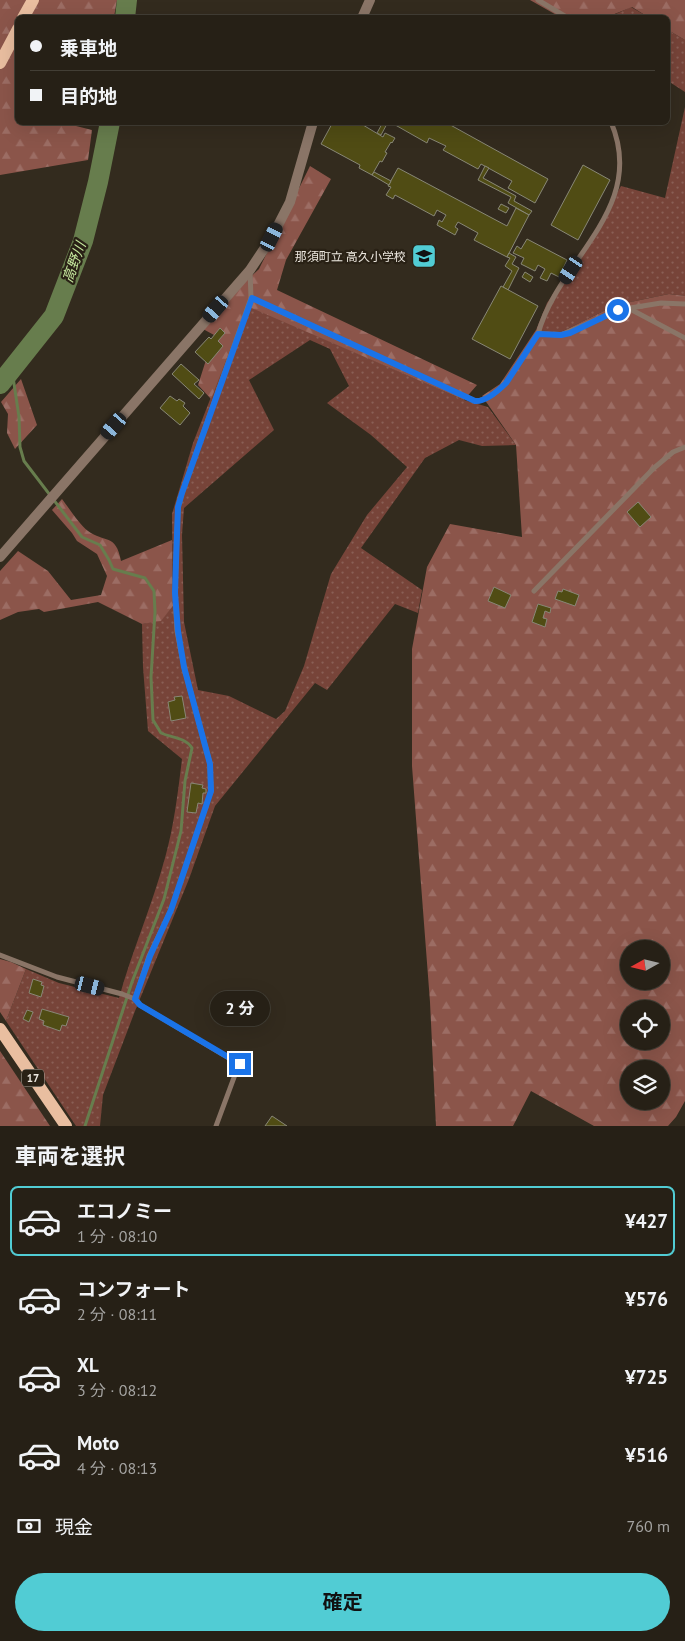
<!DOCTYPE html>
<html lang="ja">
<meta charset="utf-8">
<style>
body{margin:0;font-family:"PT Sans","Noto Sans JP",sans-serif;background:#2e281f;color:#f1f3f6;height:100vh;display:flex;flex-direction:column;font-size:19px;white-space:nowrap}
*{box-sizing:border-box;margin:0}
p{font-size:16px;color:#a4a3a1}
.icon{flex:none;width:28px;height:28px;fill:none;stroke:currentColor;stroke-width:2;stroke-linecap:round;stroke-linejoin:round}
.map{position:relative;height:1126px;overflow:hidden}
.side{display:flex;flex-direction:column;background:#262016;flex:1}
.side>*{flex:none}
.banner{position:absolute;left:15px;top:15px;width:655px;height:110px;border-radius:8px;box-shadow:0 5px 20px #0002,0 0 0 1px #423e35;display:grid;align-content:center;height:110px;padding:0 15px;background:#262016}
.needle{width:32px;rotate:262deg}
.fabs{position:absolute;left:620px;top:940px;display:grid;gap:10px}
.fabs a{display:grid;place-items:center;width:50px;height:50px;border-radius:50%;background:#262016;box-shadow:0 5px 20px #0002,0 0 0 1px #423e35;font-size:25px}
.end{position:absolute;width:22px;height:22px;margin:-11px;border:6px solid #1a73e8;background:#fff;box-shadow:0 0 0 2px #fff}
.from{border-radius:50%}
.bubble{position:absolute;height:35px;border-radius:18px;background:#262016;box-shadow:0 5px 20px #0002,0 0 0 1px #423e35;font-size:16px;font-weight:700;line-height:35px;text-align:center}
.car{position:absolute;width:15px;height:30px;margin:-15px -8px;border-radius:6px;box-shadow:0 0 4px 1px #0007;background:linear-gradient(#222 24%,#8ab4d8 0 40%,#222 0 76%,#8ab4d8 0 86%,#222 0)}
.banner b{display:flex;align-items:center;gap:18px;height:48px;font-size:19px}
.banner b+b{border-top:1px solid #423e35}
.banner i{width:12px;height:12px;background:#f1f3f6}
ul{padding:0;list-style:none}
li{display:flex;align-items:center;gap:15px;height:70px;margin:0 10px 8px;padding:0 5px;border:2px solid transparent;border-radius:8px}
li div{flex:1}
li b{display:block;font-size:19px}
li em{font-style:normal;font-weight:700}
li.active{border-color:#51ccd4}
li>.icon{width:45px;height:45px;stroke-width:1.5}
h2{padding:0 15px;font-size:22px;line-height:60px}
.pay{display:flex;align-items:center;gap:12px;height:55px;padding:0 15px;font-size:19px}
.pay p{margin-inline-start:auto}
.button{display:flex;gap:10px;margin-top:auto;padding:10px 15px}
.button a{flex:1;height:58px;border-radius:30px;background:#51ccd4;color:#111;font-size:20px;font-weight:700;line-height:58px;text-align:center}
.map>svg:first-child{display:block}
</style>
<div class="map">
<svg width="685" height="1126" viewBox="0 0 685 1126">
<defs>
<pattern id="grass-dots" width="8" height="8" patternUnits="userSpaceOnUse" patternTransform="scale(1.25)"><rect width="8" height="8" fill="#774439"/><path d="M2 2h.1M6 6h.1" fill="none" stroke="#8a5f55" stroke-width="1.8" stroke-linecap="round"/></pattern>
<pattern id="forest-firs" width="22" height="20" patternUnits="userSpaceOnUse" patternTransform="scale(1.25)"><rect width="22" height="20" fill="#8b554a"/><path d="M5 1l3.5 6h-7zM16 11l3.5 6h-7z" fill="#9c6d64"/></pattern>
</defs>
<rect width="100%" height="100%" fill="#332b1e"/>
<!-- grass -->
<g fill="url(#grass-dots)" fill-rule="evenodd">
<polygon points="631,7 648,17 607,18"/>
<polygon points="668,30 685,40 685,92 668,81"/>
<polygon points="685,107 685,296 669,294 616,305 561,332 536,330 547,303 592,236 621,186 665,198"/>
<path d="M247,305l217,95 24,7 28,38 -34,1 -23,-6 -34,18 -64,90 61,42 -4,23 -23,-9 -68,86 -12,-7 -100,123 -26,73 -54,132 -32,84 -3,31h-24l-70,-105 20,-52 33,14 60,15c13,-47 33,-92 46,-140 9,-32 13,-66 17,-99l-34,-28 -5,-64 -1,-43 19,-4 12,-14 -1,-92 21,-71zM310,340l20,9 19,37 -22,17 44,32 36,32 -40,48 -36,59 -27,92 -19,45 -9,8 -47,-23 -31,-6 -14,-68 -2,-87 2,-27 90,-78 -25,-50z"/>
</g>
<!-- forest -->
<g fill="url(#forest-firs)" fill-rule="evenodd">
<polygon points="0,0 117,0 114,17 18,18 18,122 64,123 92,130 88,160 0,175"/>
<polygon points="530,0 685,0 685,40 668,30 668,18 648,17 632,7 607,17 560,17"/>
<polygon points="310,166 331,179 286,260 277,290 477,385 464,400 247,306 211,399 198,385 214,335 203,329 242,285 259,269"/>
<path d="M669,294l16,2v805l-9,16 -8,9h-74l-63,-35 -18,35h-77l-6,-124 -18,-236v-117l15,-82 23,-43 72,13 -6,-92 -34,-49 18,-12 36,-54 25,2 55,-27zM629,949h32v32h-32zM629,1009h32v32h-32zM629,1069h32v32h-32z"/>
<polygon points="21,379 37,425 15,449 7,433 8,414 1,402"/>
<path d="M62,499c7,9 17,25 26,32 16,12 28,2 33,30l51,-21 1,66 -12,15 -19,3 -44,-22 -54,10 -5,-3 -21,3 -18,8v-49l18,-20 30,20 23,29 30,-5 6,-19 -10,-22 -20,-13 -5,-8 -20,-23z"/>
<polygon points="0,959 11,962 26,969 6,1021 0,1012"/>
<polygon points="0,1051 50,1126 0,1126"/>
</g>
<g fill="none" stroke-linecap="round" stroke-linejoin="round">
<!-- stream -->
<path stroke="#677d4d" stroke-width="3" d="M12,370l7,47 1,30 4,14 58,76 18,8 9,15 4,9 32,9 9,13 1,21 -4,65 2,43 8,13c11,5 24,4 31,15l-7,33 -4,50 -17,68 -32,83 -47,144"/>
<!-- river -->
<g stroke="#677d4d" stroke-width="20">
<polyline points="125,18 127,0"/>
<polyline points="0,384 54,316 83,241 98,182 110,122"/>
</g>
</g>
<!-- building -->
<g fill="#504c14" stroke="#888776">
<polygon points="333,122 358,122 383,137 385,133 395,138 392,143 391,142 385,152 387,153 382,162 380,161 372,175 359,168 360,165 321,144"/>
<polygon points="383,122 388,122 381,135 377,133"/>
<polygon points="390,122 445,122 548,179 535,203 508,188 512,181 481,164 478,169 443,150 446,146 429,138 427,143"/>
<polygon points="583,165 610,180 578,240 551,225"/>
<polygon points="485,166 489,168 483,178 516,196 514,201 532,211 529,215 508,203 511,197 478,180"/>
<polygon points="398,168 507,226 516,208 529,215 507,257 474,240 478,233 458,222 455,227 458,229 455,235 437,225 439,220 442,222 446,215 437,210 434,216 395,195 393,199 386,195 391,187 388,186"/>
<polygon points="374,172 391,181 389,185 372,175"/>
<polygon points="501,204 509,208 506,213 498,209"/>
<polygon points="527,239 567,260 559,277 551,273 547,281 540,278 545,269 538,265 535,271 521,264 524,258 513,253 517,246 521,249"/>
<polygon points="509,253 516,257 512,264 519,268 508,290 503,287 512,271 505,266 510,258 507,257"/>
<polygon points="525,272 533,277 530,282 522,277"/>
<polygon points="501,286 538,306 510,359 472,339"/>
<polygon points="220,328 225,333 218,341 223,346 208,364 195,352 209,337 211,339"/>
<polygon points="181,364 199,380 194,384 204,393 199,399 172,374"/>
<polygon points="170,396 177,401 179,399 185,403 183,406 190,413 180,425 160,408"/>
<polygon points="638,502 651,517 640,527 627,512"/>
<polygon points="494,587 511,595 505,608 488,601"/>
<polygon points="563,589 579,595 575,606 555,599 558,591 562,592"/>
<polygon points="538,604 551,608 550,613 545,611 543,618 547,619 545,627 532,622"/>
<polygon points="182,696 186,718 171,721 168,702 175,700 174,697"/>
<polygon points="191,783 203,785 202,788 206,789 206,793 203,793 202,804 198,803 196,813 187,812"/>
<polygon points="33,979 42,982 41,985 44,986 41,997 29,993"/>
<polygon points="42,1009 69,1017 66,1026 62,1025 60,1031 43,1025 44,1021 39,1019"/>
<polygon points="27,1010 33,1012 29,1022 23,1019"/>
<polygon points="272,1116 287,1126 265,1126"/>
</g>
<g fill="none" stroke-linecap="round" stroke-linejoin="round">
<!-- lane -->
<g stroke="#8a7567" stroke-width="5">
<polyline points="538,0 568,18"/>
<path d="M251,298l224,103c11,0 23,-10 31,-18l32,-49 23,1 57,-25 43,-7 24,1"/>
<polyline points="630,309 685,338"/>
<path d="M538,334c20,-75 110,-125 73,-212"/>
<polyline points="534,591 654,468 673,452 685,447"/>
<polyline points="0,955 57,977 122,994 135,999 140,1005 239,1064 216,1126"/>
<polyline points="135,999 149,956 171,910 211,791 210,764 184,667 177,631 175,593 177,532 178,507 182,493 251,298 250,270"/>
</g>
<!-- street -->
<g stroke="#8a7567" stroke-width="10">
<polyline points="362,18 370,0"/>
<polyline points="0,557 250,270 272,237 290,202 313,122"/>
</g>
<!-- primary -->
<g stroke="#e9bea0" stroke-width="12">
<polyline points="23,18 33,0"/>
<polyline points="0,63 18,29"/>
<polyline points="0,1029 66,1126"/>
</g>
</g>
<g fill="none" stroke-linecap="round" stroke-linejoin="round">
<!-- route -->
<path stroke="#1a73e8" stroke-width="6" d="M240,1064l-100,-59 -5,-6 15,-43 21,-46 40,-119 -1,-27 -26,-97 -6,-36 -3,-38 1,-31 2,-55 4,-14 70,-195 223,103c11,1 23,-10 31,-18l32,-49 23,1 9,-2 48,-23"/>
</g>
<!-- icons -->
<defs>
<symbol id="school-square" viewBox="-11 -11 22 22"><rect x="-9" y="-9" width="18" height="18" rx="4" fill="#51ccd4" stroke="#292115"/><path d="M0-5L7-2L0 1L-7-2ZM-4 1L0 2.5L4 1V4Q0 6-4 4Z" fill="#111"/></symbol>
</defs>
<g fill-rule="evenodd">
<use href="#school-square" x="410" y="242" width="28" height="28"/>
</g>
<g text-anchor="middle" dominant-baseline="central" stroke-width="4.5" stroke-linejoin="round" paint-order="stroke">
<!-- shield labels -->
<rect fill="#292115" stroke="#b2aca2" stroke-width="1" x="22" y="1069.5" width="22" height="17" rx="4"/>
<g font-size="11" font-weight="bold" fill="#ece7df">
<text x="33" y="1078">17</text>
</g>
<!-- poi labels -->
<g font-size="12" fill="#ece7df" stroke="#292115" text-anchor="end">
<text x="406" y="256">那須町立 高久小学校</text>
</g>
<!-- water labels -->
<g font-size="14" font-style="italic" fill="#c7ea9f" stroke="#292115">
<text transform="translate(74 262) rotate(-70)">高野川</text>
</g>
</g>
</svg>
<div class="fabs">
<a><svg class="needle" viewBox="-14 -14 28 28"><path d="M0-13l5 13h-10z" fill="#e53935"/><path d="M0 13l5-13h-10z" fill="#a4a3a1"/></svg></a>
<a><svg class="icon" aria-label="locate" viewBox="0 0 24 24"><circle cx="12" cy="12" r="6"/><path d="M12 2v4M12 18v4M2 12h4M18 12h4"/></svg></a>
<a><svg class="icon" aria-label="layers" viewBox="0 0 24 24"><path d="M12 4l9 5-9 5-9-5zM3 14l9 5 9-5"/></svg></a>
</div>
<i class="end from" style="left:618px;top:310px"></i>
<i class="end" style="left:240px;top:1064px"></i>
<div class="bubble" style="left:210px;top:991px;width:60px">2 分</div>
<i class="car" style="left:272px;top:237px;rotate:27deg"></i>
<i class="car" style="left:571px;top:270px;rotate:213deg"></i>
<i class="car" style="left:216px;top:309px;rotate:221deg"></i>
<i class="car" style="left:114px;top:426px;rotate:221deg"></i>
<i class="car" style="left:90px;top:986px;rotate:104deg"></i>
<div class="banner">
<b><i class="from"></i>乗車地</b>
<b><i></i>目的地</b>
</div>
</div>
<section class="side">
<h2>車両を選択</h2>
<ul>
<li class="active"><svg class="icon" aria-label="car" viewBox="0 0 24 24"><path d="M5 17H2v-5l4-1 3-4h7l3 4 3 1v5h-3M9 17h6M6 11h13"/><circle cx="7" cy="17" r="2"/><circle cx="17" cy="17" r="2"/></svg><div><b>エコノミー</b><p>1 分 · 08:10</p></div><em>¥427</em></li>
<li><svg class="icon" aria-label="car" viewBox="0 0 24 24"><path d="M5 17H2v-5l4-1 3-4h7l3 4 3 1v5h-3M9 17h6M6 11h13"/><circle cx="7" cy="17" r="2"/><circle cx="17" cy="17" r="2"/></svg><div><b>コンフォート</b><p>2 分 · 08:11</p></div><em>¥576</em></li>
<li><svg class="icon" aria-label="car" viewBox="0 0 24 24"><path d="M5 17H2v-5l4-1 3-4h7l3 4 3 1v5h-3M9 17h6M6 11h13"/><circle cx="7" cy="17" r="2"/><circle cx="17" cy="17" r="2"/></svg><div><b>XL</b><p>3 分 · 08:12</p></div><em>¥725</em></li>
<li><svg class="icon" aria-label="car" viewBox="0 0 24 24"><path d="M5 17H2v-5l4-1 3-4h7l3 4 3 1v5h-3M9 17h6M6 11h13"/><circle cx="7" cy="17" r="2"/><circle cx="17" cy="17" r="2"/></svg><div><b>Moto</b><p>4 分 · 08:13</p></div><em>¥516</em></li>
</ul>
<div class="pay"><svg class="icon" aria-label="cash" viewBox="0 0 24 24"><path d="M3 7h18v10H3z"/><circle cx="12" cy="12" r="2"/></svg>現金<p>760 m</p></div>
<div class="button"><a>確定</a></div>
</section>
